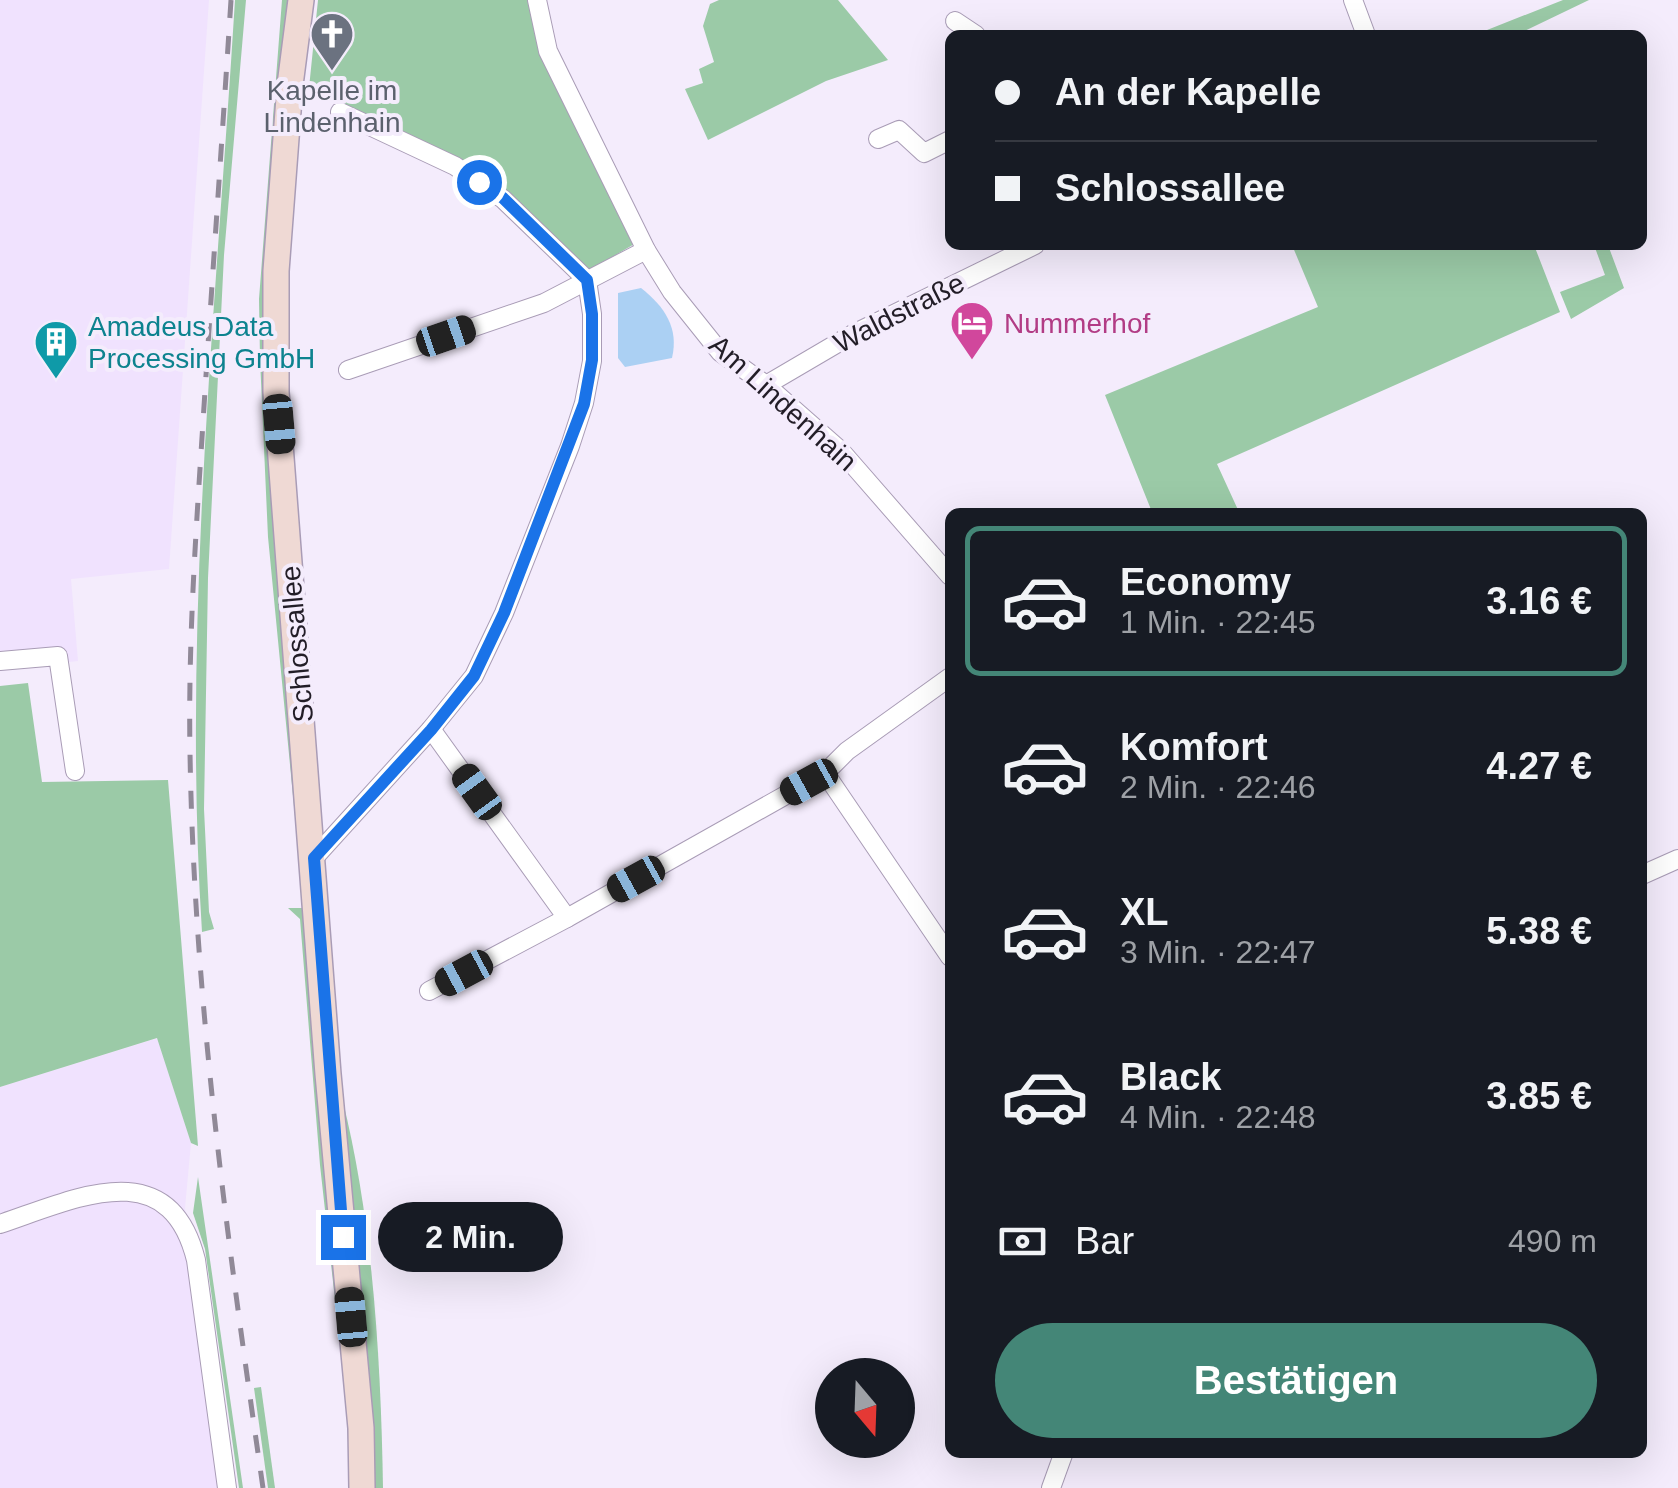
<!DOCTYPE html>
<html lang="de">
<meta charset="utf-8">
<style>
body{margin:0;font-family:Arial,sans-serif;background:#20242c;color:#f1f3f6;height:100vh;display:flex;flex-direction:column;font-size:38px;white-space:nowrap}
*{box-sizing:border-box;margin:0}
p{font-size:32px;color:#9ea1a6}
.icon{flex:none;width:55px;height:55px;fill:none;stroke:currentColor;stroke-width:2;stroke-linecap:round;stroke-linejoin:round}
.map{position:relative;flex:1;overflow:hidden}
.sheet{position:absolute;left:945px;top:508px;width:702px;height:950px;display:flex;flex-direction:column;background:#171b24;border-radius:15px;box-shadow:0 10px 40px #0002}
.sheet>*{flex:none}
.hud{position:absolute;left:945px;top:30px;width:702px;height:220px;border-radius:15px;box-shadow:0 10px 40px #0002;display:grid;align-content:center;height:220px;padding:0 50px;background:#171b24}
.needle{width:65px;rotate:161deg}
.controls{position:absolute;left:815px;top:1358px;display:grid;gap:20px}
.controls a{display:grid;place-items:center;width:100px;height:100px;border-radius:50%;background:#171b24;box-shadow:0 10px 40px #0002;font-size:50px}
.end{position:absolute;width:45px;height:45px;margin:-22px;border:12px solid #1a73e8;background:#fff;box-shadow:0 0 0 5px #fff}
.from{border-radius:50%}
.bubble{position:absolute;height:70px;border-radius:35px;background:#171b24;box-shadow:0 10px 40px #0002;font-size:32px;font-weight:600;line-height:70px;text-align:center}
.car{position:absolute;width:30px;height:60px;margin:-30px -15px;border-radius:12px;box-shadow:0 0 8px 2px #0007;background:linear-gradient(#222 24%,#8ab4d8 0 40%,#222 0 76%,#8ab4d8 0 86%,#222 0)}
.hud b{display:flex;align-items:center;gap:35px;height:95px;font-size:38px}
.hud b+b{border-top:2px solid #363941}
.hud i{width:25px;height:25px;background:#f1f3f6}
ul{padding:18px 0 0;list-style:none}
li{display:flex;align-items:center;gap:30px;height:150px;margin:0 20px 15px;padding:0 30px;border:5px solid transparent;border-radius:15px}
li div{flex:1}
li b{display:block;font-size:38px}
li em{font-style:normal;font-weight:600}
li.on{border-color:#448677}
li>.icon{width:90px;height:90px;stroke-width:1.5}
.pay{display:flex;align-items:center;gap:25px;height:110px;padding:0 50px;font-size:38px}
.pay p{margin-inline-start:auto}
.button{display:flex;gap:20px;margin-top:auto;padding:20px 50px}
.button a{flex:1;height:115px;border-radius:60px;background:#448677;color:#fff;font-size:40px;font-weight:600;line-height:115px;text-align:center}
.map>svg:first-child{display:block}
</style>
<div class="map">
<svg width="1678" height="1488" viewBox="0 0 1678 1488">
<rect width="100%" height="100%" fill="#f4ecfc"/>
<!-- built -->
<g fill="#f0e2fe">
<polygon points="0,0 209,0 169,569 71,579 78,661 0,670"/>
<polygon points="158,1038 191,1143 185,1208 223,1488 0,1488 0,1087"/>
</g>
<!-- green -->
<g fill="#9bcaa7">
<path d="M235,0h11l-22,255 -16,323 -4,231 5,103 5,17 -12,3c-20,-310 14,-622 33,-932z"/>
<polygon points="282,0 291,0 281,99 299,858 268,537 260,359 259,299"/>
<polygon points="318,0 529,0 539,53 636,243 590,270 506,192 309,88"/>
<polygon points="719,0 838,0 888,60 826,81 708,140 685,89 703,83 699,69 714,62 703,26 710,4"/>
<polygon points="1563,0 1589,0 1516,35 1465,35 1482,32"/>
<polygon points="1292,245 1534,245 1560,312 1217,464 1239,512 1152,512 1105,395 1318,307"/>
<polygon points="1594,245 1608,245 1624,288 1571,319 1560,292 1605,275"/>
<polygon points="28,683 42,782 168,780 198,1146 191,1143 157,1038 0,1087 0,686"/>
<polygon points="288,908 305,908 350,1380 344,1381 320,1165 300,919"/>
<path d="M342,1098c31,122 39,265 41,390h-9z"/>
<polygon points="198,1177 243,1488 239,1488 205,1249 193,1213"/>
<polygon points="261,1387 275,1488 268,1488 254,1388"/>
</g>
<!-- water -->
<path fill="#abd0f3" d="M641,288c24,19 38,40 31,70l-47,9 -7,-9v-65z"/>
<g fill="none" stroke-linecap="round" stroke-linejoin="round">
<defs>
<g id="minor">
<polyline points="537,0 548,51 646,250 672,292 720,352 766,385 841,451 950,576"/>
<polyline points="1353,0 1366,35"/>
<polyline points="955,21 976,35"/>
<polyline points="878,139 899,130 924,153 950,140"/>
<polyline points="348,370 544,303 646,250"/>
<polyline points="766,385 853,334 1035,245"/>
<polyline points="0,661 58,656 75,771"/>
<polyline points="431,729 567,918"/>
<polyline points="825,773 950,957"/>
<polyline points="314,858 431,729 474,676 504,613 570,446 584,403 592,361 592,314 587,280 503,199 455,166 340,112"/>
<polyline points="1642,875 1678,859"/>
<polyline points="429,991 567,918 825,773 847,751 950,677"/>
<path d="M0,1224c75,-25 169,-73 196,36l31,228"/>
<polyline points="1051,1488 1064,1452"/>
</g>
<polyline id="secondary" points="301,0 290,85 276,271 276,392 328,1074 361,1428 362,1488"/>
</defs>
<!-- minor casing -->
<use href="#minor" stroke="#a99cb6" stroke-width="20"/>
<!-- secondary casing -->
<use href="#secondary" stroke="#a99cb6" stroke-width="28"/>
<!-- minor -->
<use href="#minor" stroke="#fff" stroke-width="18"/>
<!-- secondary -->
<use href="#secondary" stroke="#efd9d4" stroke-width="25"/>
<!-- rail -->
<path stroke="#908997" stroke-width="5" stroke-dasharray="18 18" stroke-linecap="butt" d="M231,0c-9,141 -19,281 -28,422 -7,110 -15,220 -13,331 4,247 38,491 73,735"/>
</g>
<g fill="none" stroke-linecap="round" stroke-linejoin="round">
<!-- route -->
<polyline stroke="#1a73e8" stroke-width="12" points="343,1237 314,858 431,730 474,676 504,613 584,404 592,360 592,314 587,280 503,198 479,182"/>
</g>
<!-- icons -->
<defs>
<symbol id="church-pin" viewBox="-11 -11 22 30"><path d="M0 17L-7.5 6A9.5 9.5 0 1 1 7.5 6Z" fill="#6b7280" stroke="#f4ecfc"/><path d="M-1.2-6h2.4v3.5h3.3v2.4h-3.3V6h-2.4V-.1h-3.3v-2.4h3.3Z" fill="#fff"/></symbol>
<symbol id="hotel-pin" viewBox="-11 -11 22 30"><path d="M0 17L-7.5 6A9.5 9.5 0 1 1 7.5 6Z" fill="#d1479c" stroke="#f4ecfc"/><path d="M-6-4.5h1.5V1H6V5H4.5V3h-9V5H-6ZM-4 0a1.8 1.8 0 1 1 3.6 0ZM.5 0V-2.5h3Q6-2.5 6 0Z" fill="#fff"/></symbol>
<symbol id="building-pin" viewBox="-11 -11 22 30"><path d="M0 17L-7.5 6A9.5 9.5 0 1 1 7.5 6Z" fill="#0f9aa8" stroke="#f4ecfc"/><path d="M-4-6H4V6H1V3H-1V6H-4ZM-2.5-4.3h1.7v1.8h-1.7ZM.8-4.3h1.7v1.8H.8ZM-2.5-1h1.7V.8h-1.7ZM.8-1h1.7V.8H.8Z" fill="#fff"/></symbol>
</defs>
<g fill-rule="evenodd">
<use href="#church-pin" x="307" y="9" width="50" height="68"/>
<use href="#hotel-pin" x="947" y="298" width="50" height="68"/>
<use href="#building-pin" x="31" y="317" width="50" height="68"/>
</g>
<g text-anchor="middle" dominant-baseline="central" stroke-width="8" stroke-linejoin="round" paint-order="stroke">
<!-- worship labels -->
<g font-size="28" fill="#5b616d" stroke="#f4ecfc">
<text x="332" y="90">Kapelle im<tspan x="332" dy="32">Lindenhain</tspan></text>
</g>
<!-- street labels -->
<g font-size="28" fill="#221d27" stroke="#f4ecfc">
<text transform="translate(899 313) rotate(-27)">Waldstraße</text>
<text transform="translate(783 403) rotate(42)">Am Lindenhain</text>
<text transform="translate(297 644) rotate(-95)">Schlossallee</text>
</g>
<!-- hotel labels -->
<g font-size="28" fill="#b23c85" stroke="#f4ecfc" text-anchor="start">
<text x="1004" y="323">Nummerhof</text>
</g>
<!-- culture labels -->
<g font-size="28" fill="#0d838f" stroke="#f4ecfc" text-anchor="start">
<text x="88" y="326">Amadeus Data<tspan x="88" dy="32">Processing GmbH</tspan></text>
</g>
</g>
</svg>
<div class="controls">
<a><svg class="needle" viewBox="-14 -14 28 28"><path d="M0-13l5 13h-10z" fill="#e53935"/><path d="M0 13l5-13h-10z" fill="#9ea1a6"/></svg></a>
</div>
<i class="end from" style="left:479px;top:182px"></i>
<i class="end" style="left:343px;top:1237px"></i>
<div class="bubble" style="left:378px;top:1202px;width:185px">2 Min.</div>
<i class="car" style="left:446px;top:336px;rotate:71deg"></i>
<i class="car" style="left:279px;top:424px;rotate:175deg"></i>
<i class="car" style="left:809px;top:782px;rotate:241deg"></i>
<i class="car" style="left:477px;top:792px;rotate:324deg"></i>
<i class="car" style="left:636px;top:879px;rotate:241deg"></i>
<i class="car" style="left:464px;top:973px;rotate:242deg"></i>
<i class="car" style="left:351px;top:1317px;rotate:355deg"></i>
<div class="hud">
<b><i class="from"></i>An der Kapelle</b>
<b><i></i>Schlossallee</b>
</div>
<section class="sheet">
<ul>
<li class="on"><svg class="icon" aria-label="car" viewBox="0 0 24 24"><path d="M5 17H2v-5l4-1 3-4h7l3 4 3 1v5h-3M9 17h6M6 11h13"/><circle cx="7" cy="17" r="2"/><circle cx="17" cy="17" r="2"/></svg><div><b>Economy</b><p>1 Min. · 22:45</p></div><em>3.16 €</em></li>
<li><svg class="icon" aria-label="car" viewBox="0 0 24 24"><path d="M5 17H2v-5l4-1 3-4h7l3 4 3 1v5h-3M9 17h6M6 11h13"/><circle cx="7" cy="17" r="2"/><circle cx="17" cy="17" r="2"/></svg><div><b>Komfort</b><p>2 Min. · 22:46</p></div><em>4.27 €</em></li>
<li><svg class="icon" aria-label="car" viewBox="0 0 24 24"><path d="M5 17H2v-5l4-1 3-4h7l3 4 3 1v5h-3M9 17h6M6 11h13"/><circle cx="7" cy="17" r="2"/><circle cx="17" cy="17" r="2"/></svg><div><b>XL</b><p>3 Min. · 22:47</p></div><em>5.38 €</em></li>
<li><svg class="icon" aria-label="car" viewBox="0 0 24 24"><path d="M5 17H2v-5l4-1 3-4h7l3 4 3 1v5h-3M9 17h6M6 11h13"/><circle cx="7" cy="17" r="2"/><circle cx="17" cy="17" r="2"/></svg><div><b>Black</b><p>4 Min. · 22:48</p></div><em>3.85 €</em></li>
</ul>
<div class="pay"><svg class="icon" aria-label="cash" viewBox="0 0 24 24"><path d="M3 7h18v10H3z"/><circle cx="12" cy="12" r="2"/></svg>Bar<p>490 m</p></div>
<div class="button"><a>Bestätigen</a></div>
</section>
</div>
